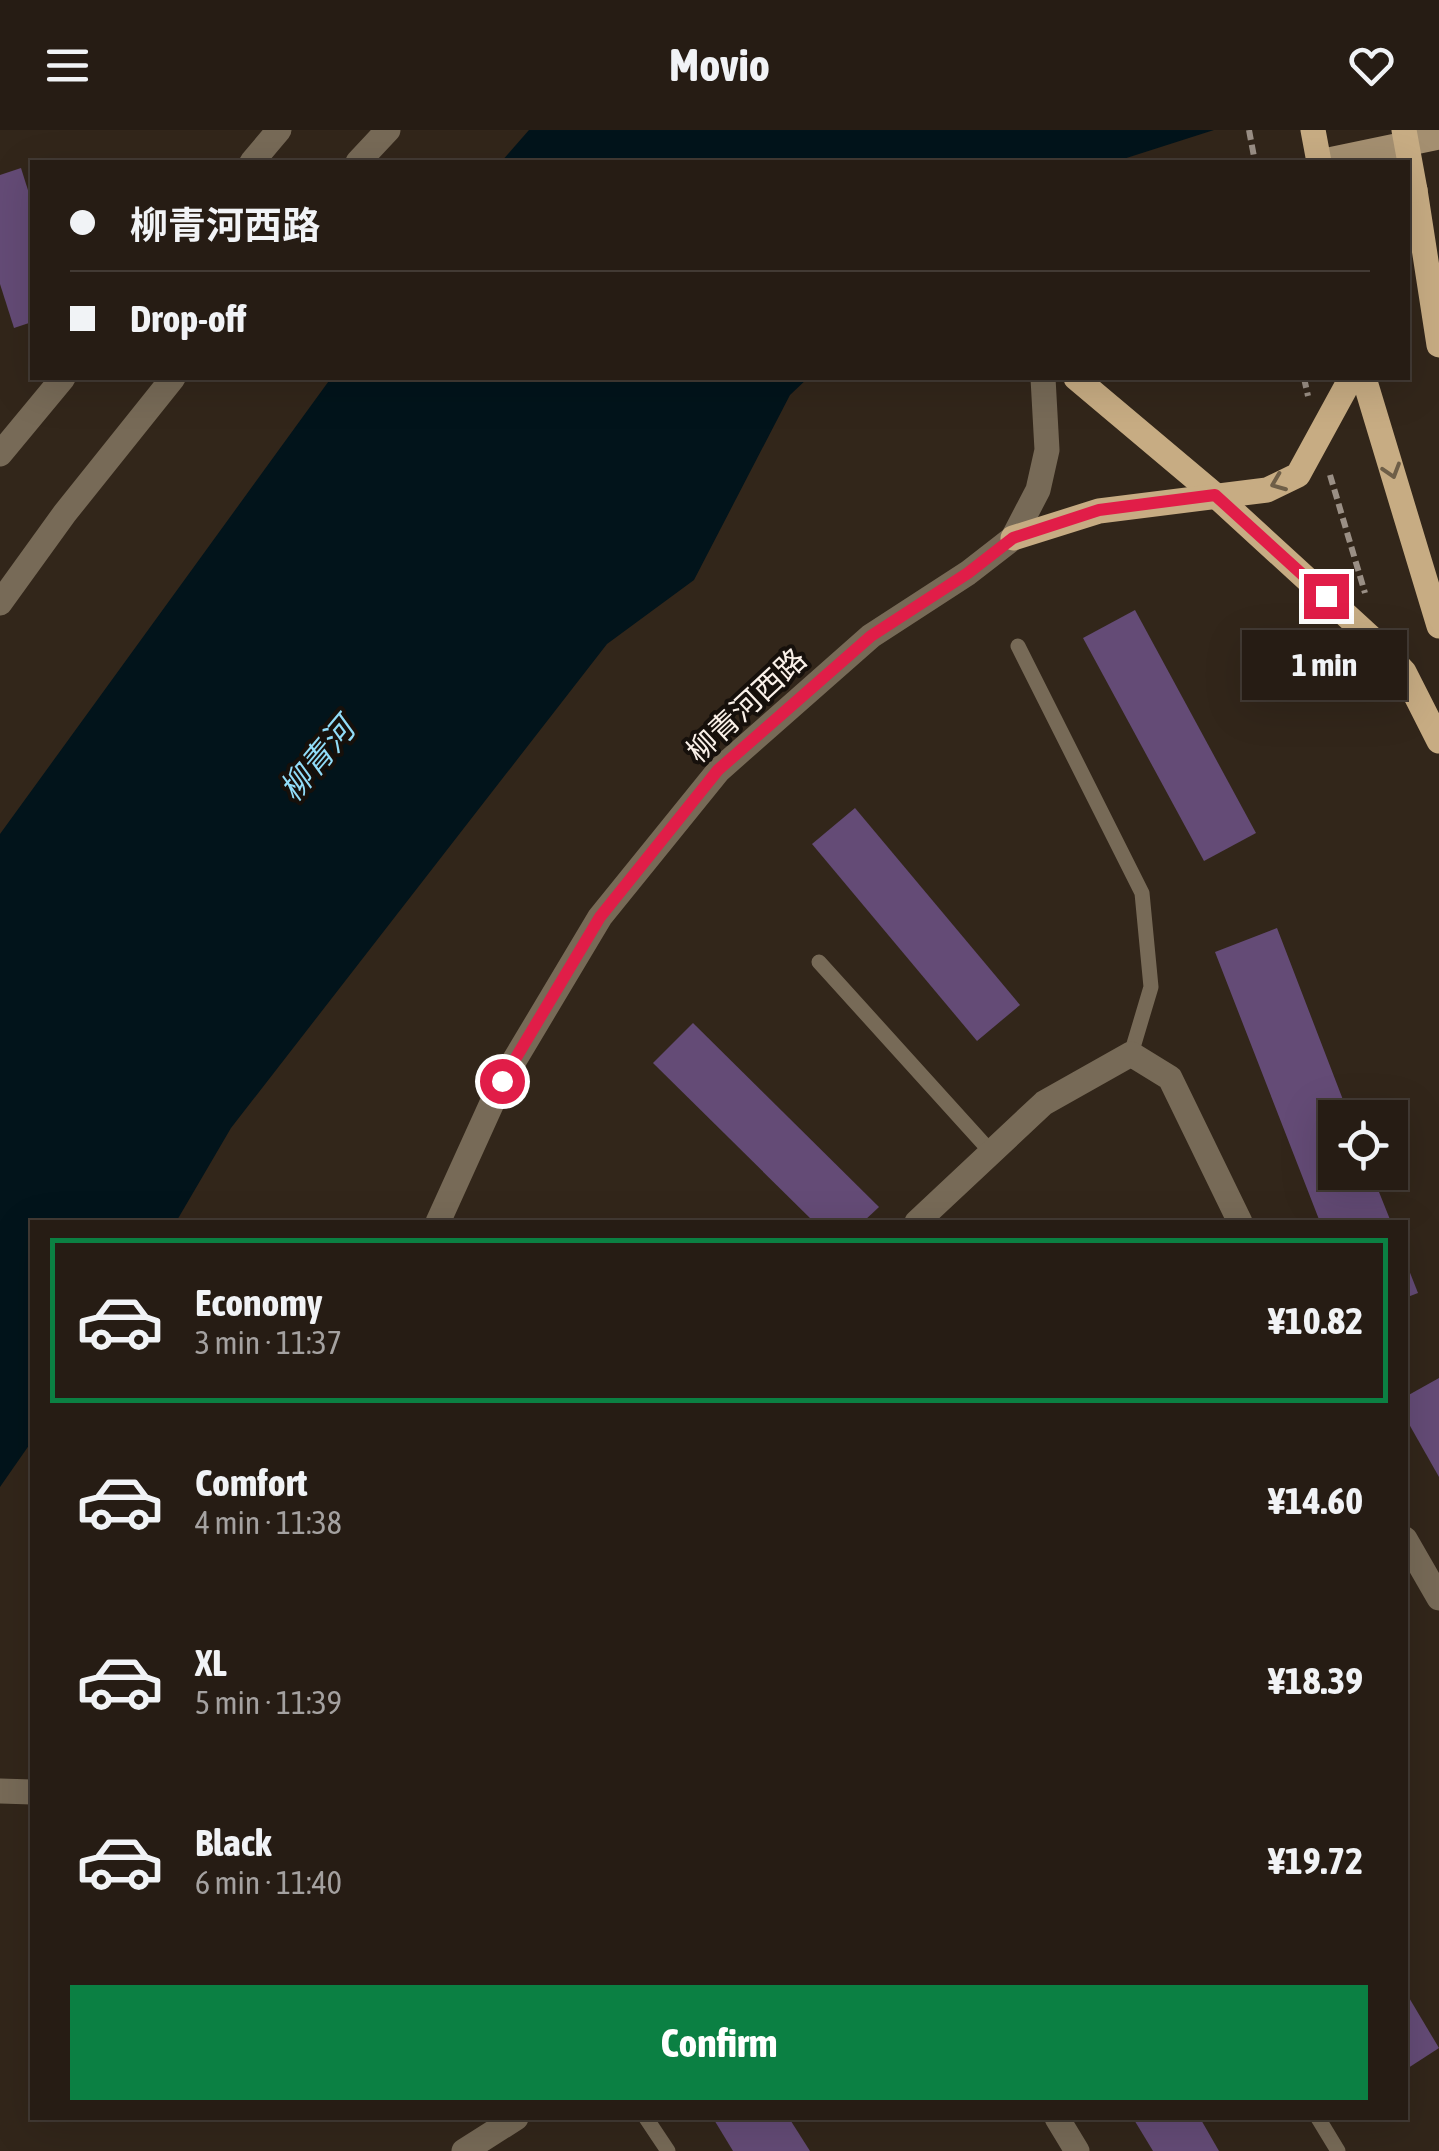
<!DOCTYPE html>
<meta charset="utf-8">
<style>
body{margin:0;font-family:"Asap Condensed","Noto Sans SC",sans-serif;background:#322922;color:#f1f3f6;height:100vh;display:flex;flex-direction:column;font-size:38px;white-space:nowrap}
*{box-sizing:border-box;margin:0}
p{font-size:32px;color:#a4a1a0}
.icon{flex:none;width:55px;height:55px;fill:none;stroke:currentColor;stroke-width:2;stroke-linecap:round;stroke-linejoin:round}
.map{position:relative;flex:1;overflow:hidden}
.side{position:absolute;left:30px;top:1090px;width:1378px;height:900px;display:flex;flex-direction:column;background:#261c14;border-radius:0px;box-shadow:0 10px 40px #0002,0 0 0 2px #423a34}
.side>*{flex:none}
.banner{position:absolute;left:30px;top:30px;width:1380px;height:220px;border-radius:0px;box-shadow:0 10px 40px #0002,0 0 0 2px #423a34;display:grid;align-content:center;height:220px;padding:0 40px;background:#261c14}
.buttons{position:absolute;left:1318px;top:970px;display:grid;gap:20px}
.buttons a{display:grid;place-items:center;width:90px;height:90px;border-radius:0px;background:#261c14;box-shadow:0 10px 40px #0002,0 0 0 2px #423a34;font-size:50px}
.end{position:absolute;width:45px;height:45px;margin:-22px;border:12px solid #e11d48;background:#fff;box-shadow:0 0 0 5px #fff}
.from{border-radius:50%}
.bubble{position:absolute;height:70px;border-radius:0px;background:#261c14;box-shadow:0 10px 40px #0002,0 0 0 2px #423a34;font-size:32px;font-weight:700;line-height:70px;text-align:center}
.banner b{display:flex;align-items:center;gap:35px;height:95px;font-size:38px}
.banner b+b{border-top:2px solid #423a34}
.banner i{width:25px;height:25px;background:#f1f3f6}
ul{padding:18px 0 0;list-style:none}
li{display:flex;align-items:center;gap:30px;height:165px;margin:0 20px 15px;padding:0 20px;border:5px solid transparent;border-radius:0px}
li div{flex:1}
li b{display:block;font-size:38px}
li em{font-style:normal;font-weight:700}
li.current{border-color:#0b8043}
li>.icon{width:90px;height:90px;stroke-width:1.5}
.primary-button{display:flex;gap:20px;margin-top:auto;padding:20px 40px}
.primary-button a{flex:1;height:115px;border-radius:0px;background:#0b8043;color:#fff;font-size:40px;font-weight:700;line-height:115px;text-align:center}
header{display:flex;justify-content:space-between;align-items:center;height:130px;padding:0 40px;background:#261c14;font-size:45px;font-weight:700}
.map>svg:first-child{display:block}
</style>
<header><svg class="icon" aria-label="menu" viewBox="0 0 24 24"><path d="M4 6h16M4 12h16M4 18h16"/></svg>Movio<svg class="icon" aria-label="heart" viewBox="0 0 24 24"><path d="M12 20l-8-8c-3-5 5-10 8-4 3-6 11-1 8 4z"/></svg></header>
<div class="map">
<svg width="1439" height="2021" viewBox="0 0 1439 2021">
<rect width="100%" height="100%" fill="#32261a"/>
<!-- water -->
<g fill="#02141b">
<polygon points="529,0 1214,0 1114,32 501,32"/>
<polygon points="331,248 808,248 790,265 694,450 607,514 231,998 176,1092 32,1092 32,1311 0,1357 0,704"/>
</g>
<!-- building -->
<g fill="#644b76">
<polygon points="21,38 32,73 32,192 14,198 0,154 0,45"/>
<polygon points="1135,480 1256,703 1204,731 1083,508"/>
<polygon points="855,678 1020,875 977,911 812,714"/>
<polygon points="1277,798 1350,988 1335,988 1335,1042 1371,1042 1391,1092 1320,1092 1215,822"/>
<polygon points="693,893 879,1077 863,1092 814,1092 653,933"/>
<polygon points="1405,1130 1418,1163 1405,1168"/>
<polygon points="1439,1248 1439,1347 1405,1287 1405,1267"/>
<polygon points="1405,1861 1439,1918 1405,1940"/>
<polygon points="713,1988 789,1988 810,2021 733,2021"/>
<polygon points="1133,1988 1200,1988 1219,2021 1153,2021"/>
</g>
<g fill="none" stroke-linecap="round" stroke-linejoin="round">
<!-- path -->
<g stroke="#9a8f85" stroke-width="6" stroke-dasharray="10 5" stroke-linecap="butt">
<polyline points="1249,0 1255,32"/>
<polyline points="1304,248 1308,266"/>
<polyline points="1330,345 1365,463"/>
</g>
<!-- service -->
<g stroke="#776a57" stroke-width="15">
<polyline points="1018,516 1142,763 1151,857 1131,924"/>
<polyline points="819,832 991,1022"/>
<polyline points="646,1988 668,2021"/>
<polyline points="1318,1988 1338,2021"/>
</g>
<!-- minor -->
<g stroke="#776a57" stroke-width="25">
<polyline points="252,32 279,0"/>
<polyline points="358,32 388,0"/>
<polyline points="0,324 63,248"/>
<polyline points="0,473 65,383 173,248"/>
<polyline points="917,1092 1044,973 1131,924 1170,948 1240,1092"/>
<polyline points="1405,1409 1439,1468"/>
<polyline points="1057,1988 1077,2021"/>
<polyline points="464,2021 516,1988"/>
</g>
<!-- tertiary -->
<g stroke="#776a57" stroke-width="25">
<polyline points="438,1092 502,951 600,787 719,640 871,506 968,443 1013,408 1038,360 1047,320 1043,248"/>
<polyline points="0,1661 32,1662"/>
</g>
<!-- secondary -->
<polyline stroke="#a48f70" stroke-width="25" points="1319,32 1439,7"/>
<!-- primary -->
<g stroke="#c7ac83" stroke-width="25">
<polyline points="1415,60 1439,215"/>
<polyline points="1076,248 1215,365 1381,517 1404,542 1439,611"/>
<polyline points="1364,248 1439,496"/>
<polyline points="1013,408 1099,381 1267,360 1298,345 1351,248"/>
</g>
<!-- primary-bridge -->
<g stroke="#c7ac83" stroke-width="25">
<polyline points="1313,0 1319,32"/>
<polyline points="1404,0 1415,60"/>
</g>
</g>
<!-- one-way arrows -->
<defs><path id="oneway-chevron" d="M-2-3.5L2.5 0L-2 3.5" fill="none" stroke-width="1.6" stroke-linecap="round" stroke-linejoin="round" transform="scale(2.5)"/></defs>
<g stroke="#6e5e47">
<use href="#oneway-chevron" transform="translate(1392 341) rotate(73)"/>
<use href="#oneway-chevron" transform="translate(1278 353) rotate(158)"/>
</g>
<g fill="none" stroke-linecap="round" stroke-linejoin="round">
<!-- route -->
<polyline stroke="#e11d48" stroke-width="12" points="502,951 600,787 718,640 871,506 968,443 1013,408 1099,380 1215,365 1326,466"/>
</g>
<g text-anchor="middle" dominant-baseline="central" stroke-width="8" stroke-linejoin="round" paint-order="stroke">
<!-- street labels -->
<g font-size="30" fill="#faf1e9" stroke="#16100b">
<text transform="translate(746 575) rotate(-43)">柳青河西路</text>
</g>
<!-- water labels -->
<g font-size="32" font-style="italic" fill="#91dcf8" stroke="#16100b">
<text transform="translate(317 629) rotate(-50)">柳青河</text>
</g>
</g>
</svg>
<div class="buttons">
<a><svg class="icon" aria-label="locate" viewBox="0 0 24 24"><circle cx="12" cy="12" r="6"/><path d="M12 2v4M12 18v4M2 12h4M18 12h4"/></svg></a>
</div>
<i class="end from" style="left:502px;top:951px"></i>
<i class="end" style="left:1326px;top:466px"></i>
<div class="bubble" style="left:1242px;top:500px;width:165px">1 min</div>
<div class="banner">
<b><i class="from"></i>柳青河西路</b>
<b><i></i>Drop-off</b>
</div>
<section class="side">
<ul>
<li class="current"><svg class="icon" aria-label="car" viewBox="0 0 24 24"><path d="M5 17H2v-5l4-1 3-4h7l3 4 3 1v5h-3M9 17h6M6 11h13"/><circle cx="7" cy="17" r="2"/><circle cx="17" cy="17" r="2"/></svg><div><b>Economy</b><p>3 min · 11:37</p></div><em>¥10.82</em></li>
<li><svg class="icon" aria-label="car" viewBox="0 0 24 24"><path d="M5 17H2v-5l4-1 3-4h7l3 4 3 1v5h-3M9 17h6M6 11h13"/><circle cx="7" cy="17" r="2"/><circle cx="17" cy="17" r="2"/></svg><div><b>Comfort</b><p>4 min · 11:38</p></div><em>¥14.60</em></li>
<li><svg class="icon" aria-label="car" viewBox="0 0 24 24"><path d="M5 17H2v-5l4-1 3-4h7l3 4 3 1v5h-3M9 17h6M6 11h13"/><circle cx="7" cy="17" r="2"/><circle cx="17" cy="17" r="2"/></svg><div><b>XL</b><p>5 min · 11:39</p></div><em>¥18.39</em></li>
<li><svg class="icon" aria-label="car" viewBox="0 0 24 24"><path d="M5 17H2v-5l4-1 3-4h7l3 4 3 1v5h-3M9 17h6M6 11h13"/><circle cx="7" cy="17" r="2"/><circle cx="17" cy="17" r="2"/></svg><div><b>Black</b><p>6 min · 11:40</p></div><em>¥19.72</em></li>
</ul>
<div class="primary-button"><a>Confirm</a></div>
</section>
</div>
